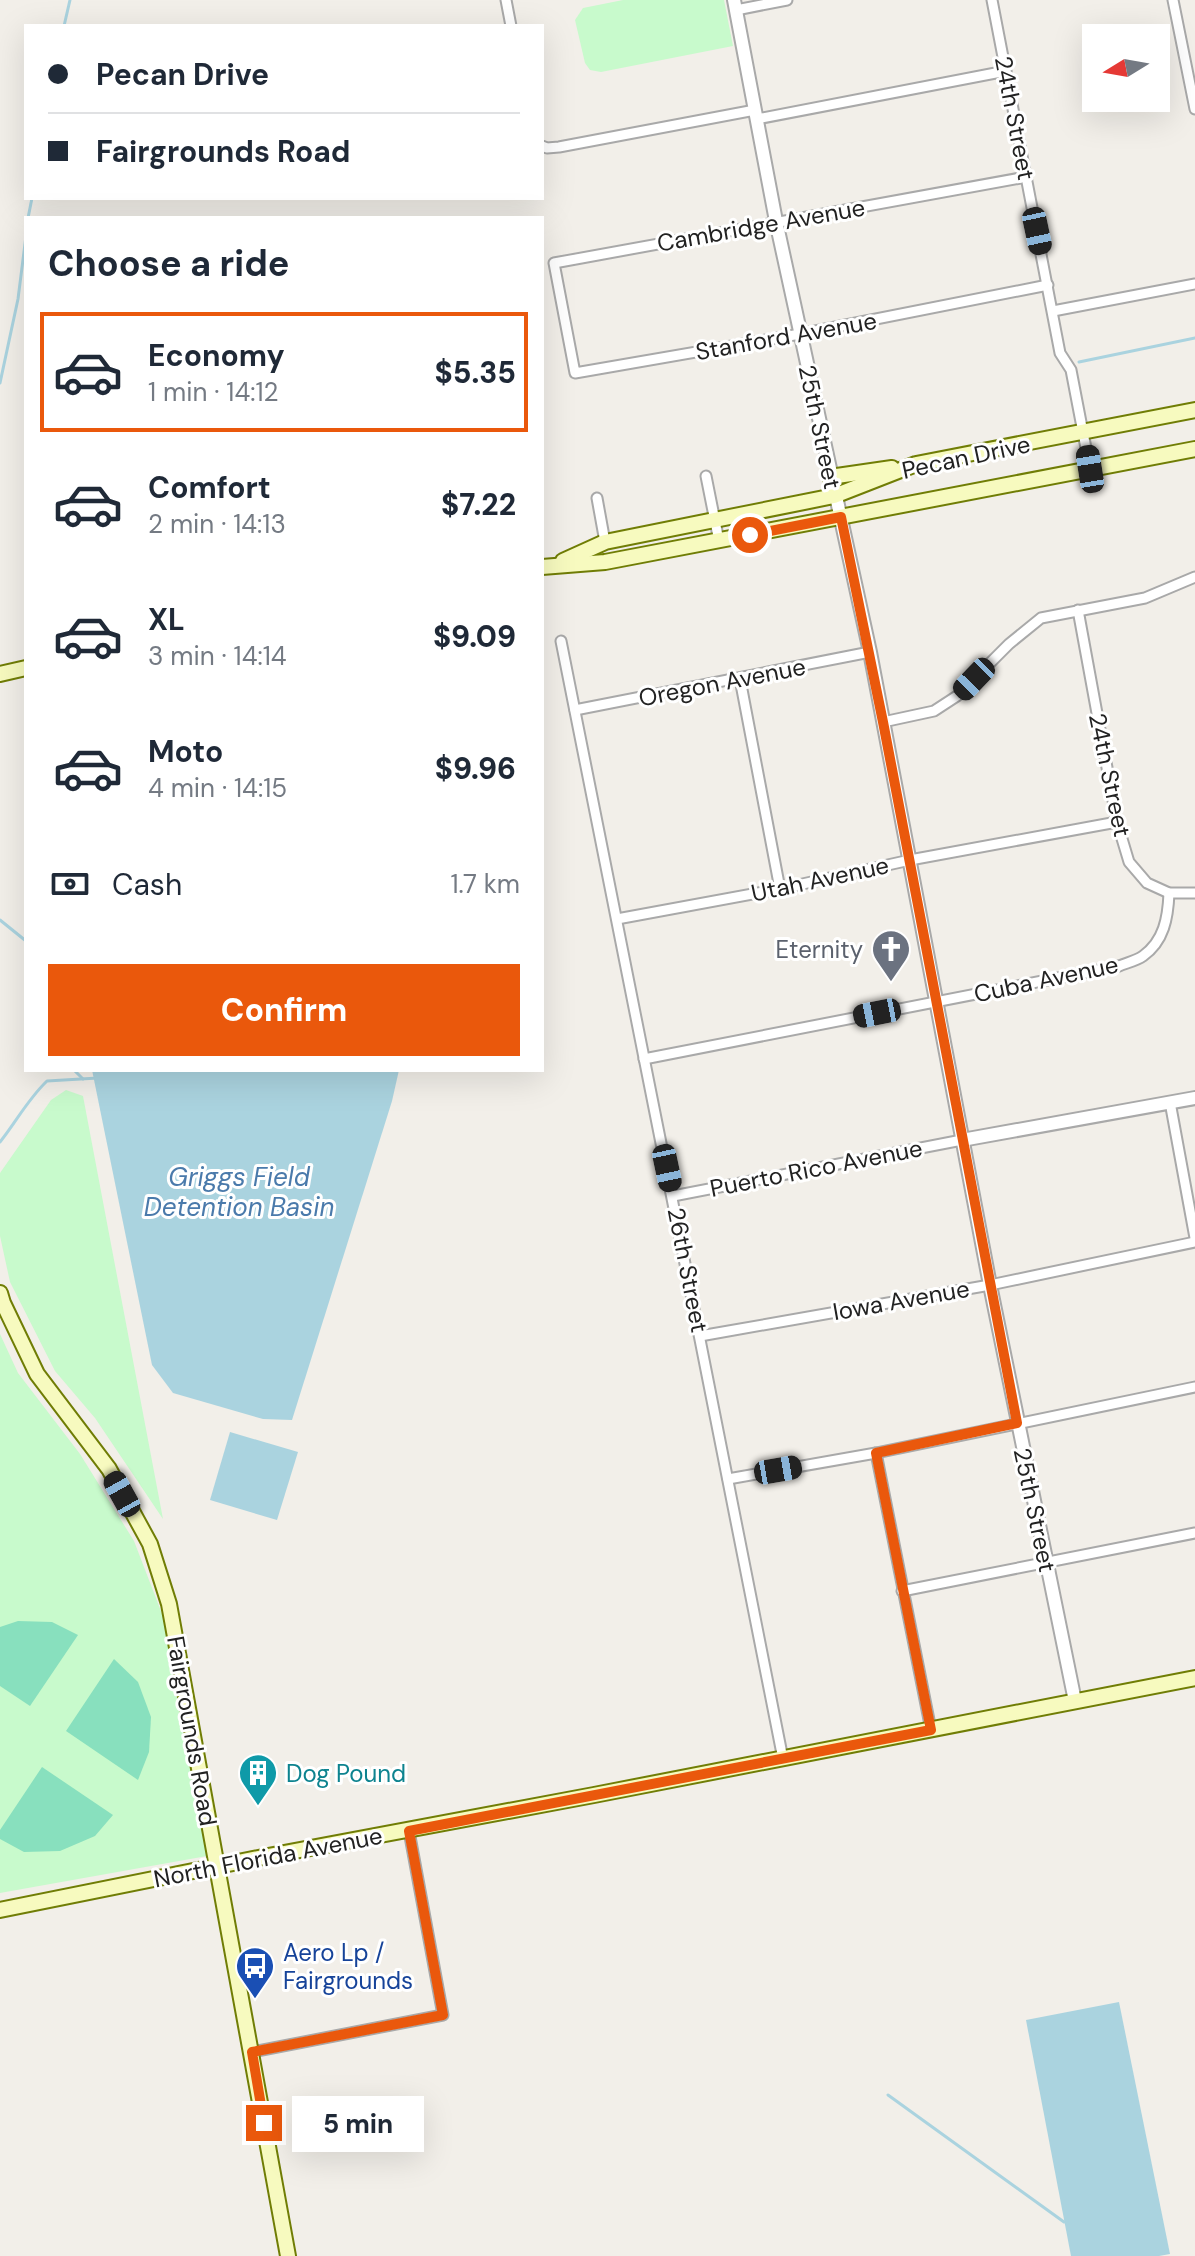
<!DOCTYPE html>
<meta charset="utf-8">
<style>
body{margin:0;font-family:"DM Sans",sans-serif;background:#f6f6f7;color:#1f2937;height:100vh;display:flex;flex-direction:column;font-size:30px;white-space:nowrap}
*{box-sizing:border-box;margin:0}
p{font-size:26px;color:#747a83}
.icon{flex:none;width:44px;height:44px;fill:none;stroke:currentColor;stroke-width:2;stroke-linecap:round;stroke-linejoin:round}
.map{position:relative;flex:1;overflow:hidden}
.panel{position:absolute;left:24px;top:216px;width:520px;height:856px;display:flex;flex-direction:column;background:#fff;border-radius:0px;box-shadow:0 8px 32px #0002}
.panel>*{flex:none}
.guide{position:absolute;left:24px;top:24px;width:520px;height:176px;border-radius:0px;box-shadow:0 8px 32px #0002;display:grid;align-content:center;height:176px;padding:0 24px;background:#fff}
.needle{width:52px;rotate:259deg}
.buttons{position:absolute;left:1082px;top:24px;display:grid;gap:16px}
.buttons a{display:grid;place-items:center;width:88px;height:88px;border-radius:0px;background:#fff;box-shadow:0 8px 32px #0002;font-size:40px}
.end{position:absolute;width:36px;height:36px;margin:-18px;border:10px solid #ea580c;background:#fff;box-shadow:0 0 0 4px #fff}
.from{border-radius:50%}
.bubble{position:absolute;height:56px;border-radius:0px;background:#fff;box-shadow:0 8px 32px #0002;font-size:26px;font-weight:800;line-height:56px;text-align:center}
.car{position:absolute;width:24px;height:48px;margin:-24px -12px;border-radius:10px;box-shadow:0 0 6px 2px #0007;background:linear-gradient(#222 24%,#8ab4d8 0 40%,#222 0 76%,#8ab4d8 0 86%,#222 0)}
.guide b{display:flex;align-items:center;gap:28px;height:76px;font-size:30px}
.guide b+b{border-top:2px solid #e0e1e3}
.guide i{width:20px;height:20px;background:#1f2937}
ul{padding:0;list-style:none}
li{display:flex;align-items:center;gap:24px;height:120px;margin:0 16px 12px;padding:0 8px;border:4px solid transparent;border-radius:0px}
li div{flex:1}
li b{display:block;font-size:30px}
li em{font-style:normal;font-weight:800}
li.selected{border-color:#ea580c}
li>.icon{width:72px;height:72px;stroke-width:1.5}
h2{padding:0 24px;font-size:36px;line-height:96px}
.pay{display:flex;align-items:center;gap:20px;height:88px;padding:0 24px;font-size:30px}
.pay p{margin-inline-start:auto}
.action{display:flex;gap:16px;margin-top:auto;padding:16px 24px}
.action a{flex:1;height:92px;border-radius:0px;background:#ea580c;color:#fff;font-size:32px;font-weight:800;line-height:92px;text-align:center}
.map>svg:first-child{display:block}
</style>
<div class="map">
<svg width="1195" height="2256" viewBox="0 0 1195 2256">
<rect width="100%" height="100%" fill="#f2efe9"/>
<!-- park -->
<g fill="#c8facc">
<polygon points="623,0 724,0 733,46 601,72 590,70 585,63 575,20 583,8"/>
<polygon points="66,1090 83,1096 163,1519 95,1418 55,1371 10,1282 0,1236 0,1173 51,1100"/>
<polygon points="0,1334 18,1373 80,1454 134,1541 164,1619 207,1856 0,1893"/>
</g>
<!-- pitch -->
<g fill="#88e0be">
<polygon points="18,1621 52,1622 78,1635 30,1706 0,1686 0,1627"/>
<polygon points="114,1659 138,1682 151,1717 149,1752 138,1780 66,1731"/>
<polygon points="42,1767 113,1815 95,1836 60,1851 24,1852 0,1839 0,1830"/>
</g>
<!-- water -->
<g fill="#aad3df">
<polygon points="92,1070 399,1070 392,1101 292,1420 263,1419 173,1393 152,1365"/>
<polygon points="230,1432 298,1452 277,1520 210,1500"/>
<polygon points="1119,2002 1170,2254 1159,2256 1071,2256 1026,2020"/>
</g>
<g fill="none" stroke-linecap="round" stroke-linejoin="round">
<!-- stream -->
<g stroke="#aad3df" stroke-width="3">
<polyline points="64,26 70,0"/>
<polyline points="28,218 32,198"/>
<polyline points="1079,362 1195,338"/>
<polyline points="0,383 18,299 26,236"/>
<polyline points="0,920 26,941"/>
<polyline points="74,1070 83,1079"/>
<path d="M0,1142c16,-20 28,-43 47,-61l51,-3"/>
<polyline points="888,2095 1064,2222"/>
</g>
<defs>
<g id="minor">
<polyline points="506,0 511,26"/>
<polyline points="992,0 1060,353 1071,370 1090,469"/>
<polyline points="1173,0 1195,109"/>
<polyline points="736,10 787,0"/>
<polyline points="757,119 1006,71"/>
<polyline points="542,146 547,148 559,147 755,110"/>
<polyline points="1026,177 554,263 575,373 800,334 1048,285"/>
<polyline points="1053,311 1195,284"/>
<polyline points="706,476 719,541"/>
<polyline points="597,498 605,542"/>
<polyline points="1078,610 1117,822 1129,862 1147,883 1169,893 1195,893"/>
<path d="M561,641c75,373 148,745 222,1118"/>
<polyline points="740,679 780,889"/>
<polyline points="575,710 870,652"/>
<polyline points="883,722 934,711 957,696 1009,644 1041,618 1145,598 1195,577"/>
<polyline points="617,919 780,889 910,860 1117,822"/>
<path d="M644,1059l475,-93c7,-3 17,-5 24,-10 21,-15 25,-38 26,-63"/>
<polyline points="1170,1102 1195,1238"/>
<polyline points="673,1196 962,1140"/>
<polyline points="700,1336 990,1285 1195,1242"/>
<polyline points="876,1453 931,1730"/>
<polyline points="728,1479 876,1453 1195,1387"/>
<polyline points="902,1591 1195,1533"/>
<polyline points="252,2052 443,2015 409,1831"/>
</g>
<g id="tertiary">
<polyline points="734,0 776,221 870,652 990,1285 1075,1701"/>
<polyline points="962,1140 1195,1098"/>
</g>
<g id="secondary">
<polyline points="830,477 892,468"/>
<polyline points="563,561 605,542 834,496 916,464 1195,410"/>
<polyline points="542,567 605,562 1195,449"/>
<polyline points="0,674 26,668"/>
<polyline points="0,1293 3,1303 37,1374 109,1469 150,1544 169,1604 288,2256"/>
<polyline points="0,1910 268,1856 594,1795 1195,1678"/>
</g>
</defs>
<!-- minor casing -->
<use href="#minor" stroke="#a9a9a9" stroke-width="13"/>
<!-- tertiary casing -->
<use href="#tertiary" stroke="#a9a9a9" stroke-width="16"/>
<!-- secondary casing -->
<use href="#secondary" stroke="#707d05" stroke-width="18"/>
<!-- minor -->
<use href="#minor" stroke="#fff" stroke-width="9"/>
<!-- tertiary -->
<use href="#tertiary" stroke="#fff" stroke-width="12"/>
<!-- secondary -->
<use href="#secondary" stroke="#f7fabf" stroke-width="14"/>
</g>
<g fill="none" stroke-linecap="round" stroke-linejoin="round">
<!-- route -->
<polyline stroke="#ea580c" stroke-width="10" points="264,2123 252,2052 443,2015 409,1831 931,1730 876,1453 1017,1423 883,722 841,517 750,535"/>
</g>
<!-- icons -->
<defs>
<symbol id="church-pin" viewBox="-11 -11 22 30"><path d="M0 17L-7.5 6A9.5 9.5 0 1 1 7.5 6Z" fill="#6b7280" stroke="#fff"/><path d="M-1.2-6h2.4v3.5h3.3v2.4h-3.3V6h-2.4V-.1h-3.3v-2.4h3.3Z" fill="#fff"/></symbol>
<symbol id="building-pin" viewBox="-11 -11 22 30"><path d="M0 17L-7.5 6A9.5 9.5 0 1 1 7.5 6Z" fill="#0f9aa8" stroke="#fff"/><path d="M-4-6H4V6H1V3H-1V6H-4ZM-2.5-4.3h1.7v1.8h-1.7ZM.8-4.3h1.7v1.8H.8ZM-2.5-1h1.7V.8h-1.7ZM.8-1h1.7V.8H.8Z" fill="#fff"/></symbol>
<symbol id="bus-pin" viewBox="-11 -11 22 30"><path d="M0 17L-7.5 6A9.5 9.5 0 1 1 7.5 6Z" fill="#1a4fb4" stroke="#fff"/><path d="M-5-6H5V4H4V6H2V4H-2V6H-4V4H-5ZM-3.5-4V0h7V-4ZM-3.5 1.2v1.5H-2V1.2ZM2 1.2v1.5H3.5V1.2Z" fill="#fff"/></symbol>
</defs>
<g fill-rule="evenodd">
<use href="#church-pin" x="869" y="927" width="44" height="60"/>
<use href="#building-pin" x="236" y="1751" width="44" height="60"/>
<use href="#bus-pin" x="233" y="1944" width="44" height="60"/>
</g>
<g text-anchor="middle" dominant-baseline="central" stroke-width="6" stroke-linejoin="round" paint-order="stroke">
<!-- street labels -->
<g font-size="24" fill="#222" stroke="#fff">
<text transform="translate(1015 118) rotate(79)">24th Street</text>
<text transform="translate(761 225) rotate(-10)">Cambridge Avenue</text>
<text transform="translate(786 336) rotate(-10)">Stanford Avenue</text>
<text transform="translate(820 427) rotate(78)">25th Street</text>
<text transform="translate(966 457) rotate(-12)">Pecan Drive</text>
<text transform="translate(722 682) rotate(-11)">Oregon Avenue</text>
<text transform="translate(1110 775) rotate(78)">24th Street</text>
<text transform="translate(820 879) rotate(-12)">Utah Avenue</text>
<text transform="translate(1046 979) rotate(-12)">Cuba Avenue</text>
<text transform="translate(816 1168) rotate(-11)">Puerto Rico Avenue</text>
<text transform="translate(688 1270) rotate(79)">26th Street</text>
<text transform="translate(901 1300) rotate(-10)">Iowa Avenue</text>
<text transform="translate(1035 1510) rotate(78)">25th Street</text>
<text transform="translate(192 1731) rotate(80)">Fairgrounds Road</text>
<text transform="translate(268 1857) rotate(-11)">North Florida Avenue</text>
</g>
<!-- worship labels -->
<g font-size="24" fill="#5b616d" stroke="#fff" text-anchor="end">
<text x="863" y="949">Eternity</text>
</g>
<!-- culture labels -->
<g font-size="24" fill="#0d838f" stroke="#fff" text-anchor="start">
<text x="286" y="1773">Dog Pound</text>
</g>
<!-- transit labels -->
<g font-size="24" fill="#164399" stroke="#fff" text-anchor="start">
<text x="283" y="1952">Aero Lp /<tspan x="283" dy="28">Fairgrounds</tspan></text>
</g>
<!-- water labels -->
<g font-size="26" font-style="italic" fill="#4a7aab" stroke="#fff">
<text x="239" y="1177">Griggs Field<tspan x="239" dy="30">Detention Basin</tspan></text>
</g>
</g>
</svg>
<div class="buttons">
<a><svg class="needle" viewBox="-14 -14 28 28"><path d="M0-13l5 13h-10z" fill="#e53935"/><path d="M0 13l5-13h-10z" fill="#747a83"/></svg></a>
</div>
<i class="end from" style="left:750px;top:535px"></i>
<i class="end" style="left:264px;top:2123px"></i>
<div class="bubble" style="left:292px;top:2096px;width:132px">5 min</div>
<i class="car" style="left:1037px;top:231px;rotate:168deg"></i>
<i class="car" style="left:1090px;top:469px;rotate:351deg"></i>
<i class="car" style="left:974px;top:679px;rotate:224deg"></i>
<i class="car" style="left:877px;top:1013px;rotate:259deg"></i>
<i class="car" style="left:667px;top:1168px;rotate:168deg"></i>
<i class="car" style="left:778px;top:1470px;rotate:80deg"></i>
<i class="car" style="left:122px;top:1494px;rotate:331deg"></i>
<div class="guide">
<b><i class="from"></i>Pecan Drive</b>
<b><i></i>Fairgrounds Road</b>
</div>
<section class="panel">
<h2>Choose a ride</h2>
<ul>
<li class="selected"><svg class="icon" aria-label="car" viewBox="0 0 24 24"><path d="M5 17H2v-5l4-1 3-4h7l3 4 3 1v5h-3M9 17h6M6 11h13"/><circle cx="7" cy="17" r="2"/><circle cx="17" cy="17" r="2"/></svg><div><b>Economy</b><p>1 min · 14:12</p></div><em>$5.35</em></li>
<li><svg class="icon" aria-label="car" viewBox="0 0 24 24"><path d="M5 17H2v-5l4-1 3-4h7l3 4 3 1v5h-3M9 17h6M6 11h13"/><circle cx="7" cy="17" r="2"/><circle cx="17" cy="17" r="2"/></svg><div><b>Comfort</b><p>2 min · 14:13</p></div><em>$7.22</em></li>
<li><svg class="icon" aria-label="car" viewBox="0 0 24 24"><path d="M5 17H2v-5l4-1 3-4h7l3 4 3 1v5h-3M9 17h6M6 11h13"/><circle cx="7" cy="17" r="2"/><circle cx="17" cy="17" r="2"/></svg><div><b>XL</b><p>3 min · 14:14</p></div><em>$9.09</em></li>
<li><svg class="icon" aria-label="car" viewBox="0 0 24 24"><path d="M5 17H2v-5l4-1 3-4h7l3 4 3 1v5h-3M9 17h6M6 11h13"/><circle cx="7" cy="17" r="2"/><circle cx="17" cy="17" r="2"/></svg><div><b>Moto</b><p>4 min · 14:15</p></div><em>$9.96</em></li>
</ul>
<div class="pay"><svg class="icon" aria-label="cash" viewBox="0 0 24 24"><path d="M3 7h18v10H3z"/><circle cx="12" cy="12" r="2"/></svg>Cash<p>1.7 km</p></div>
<div class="action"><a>Confirm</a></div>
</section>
</div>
